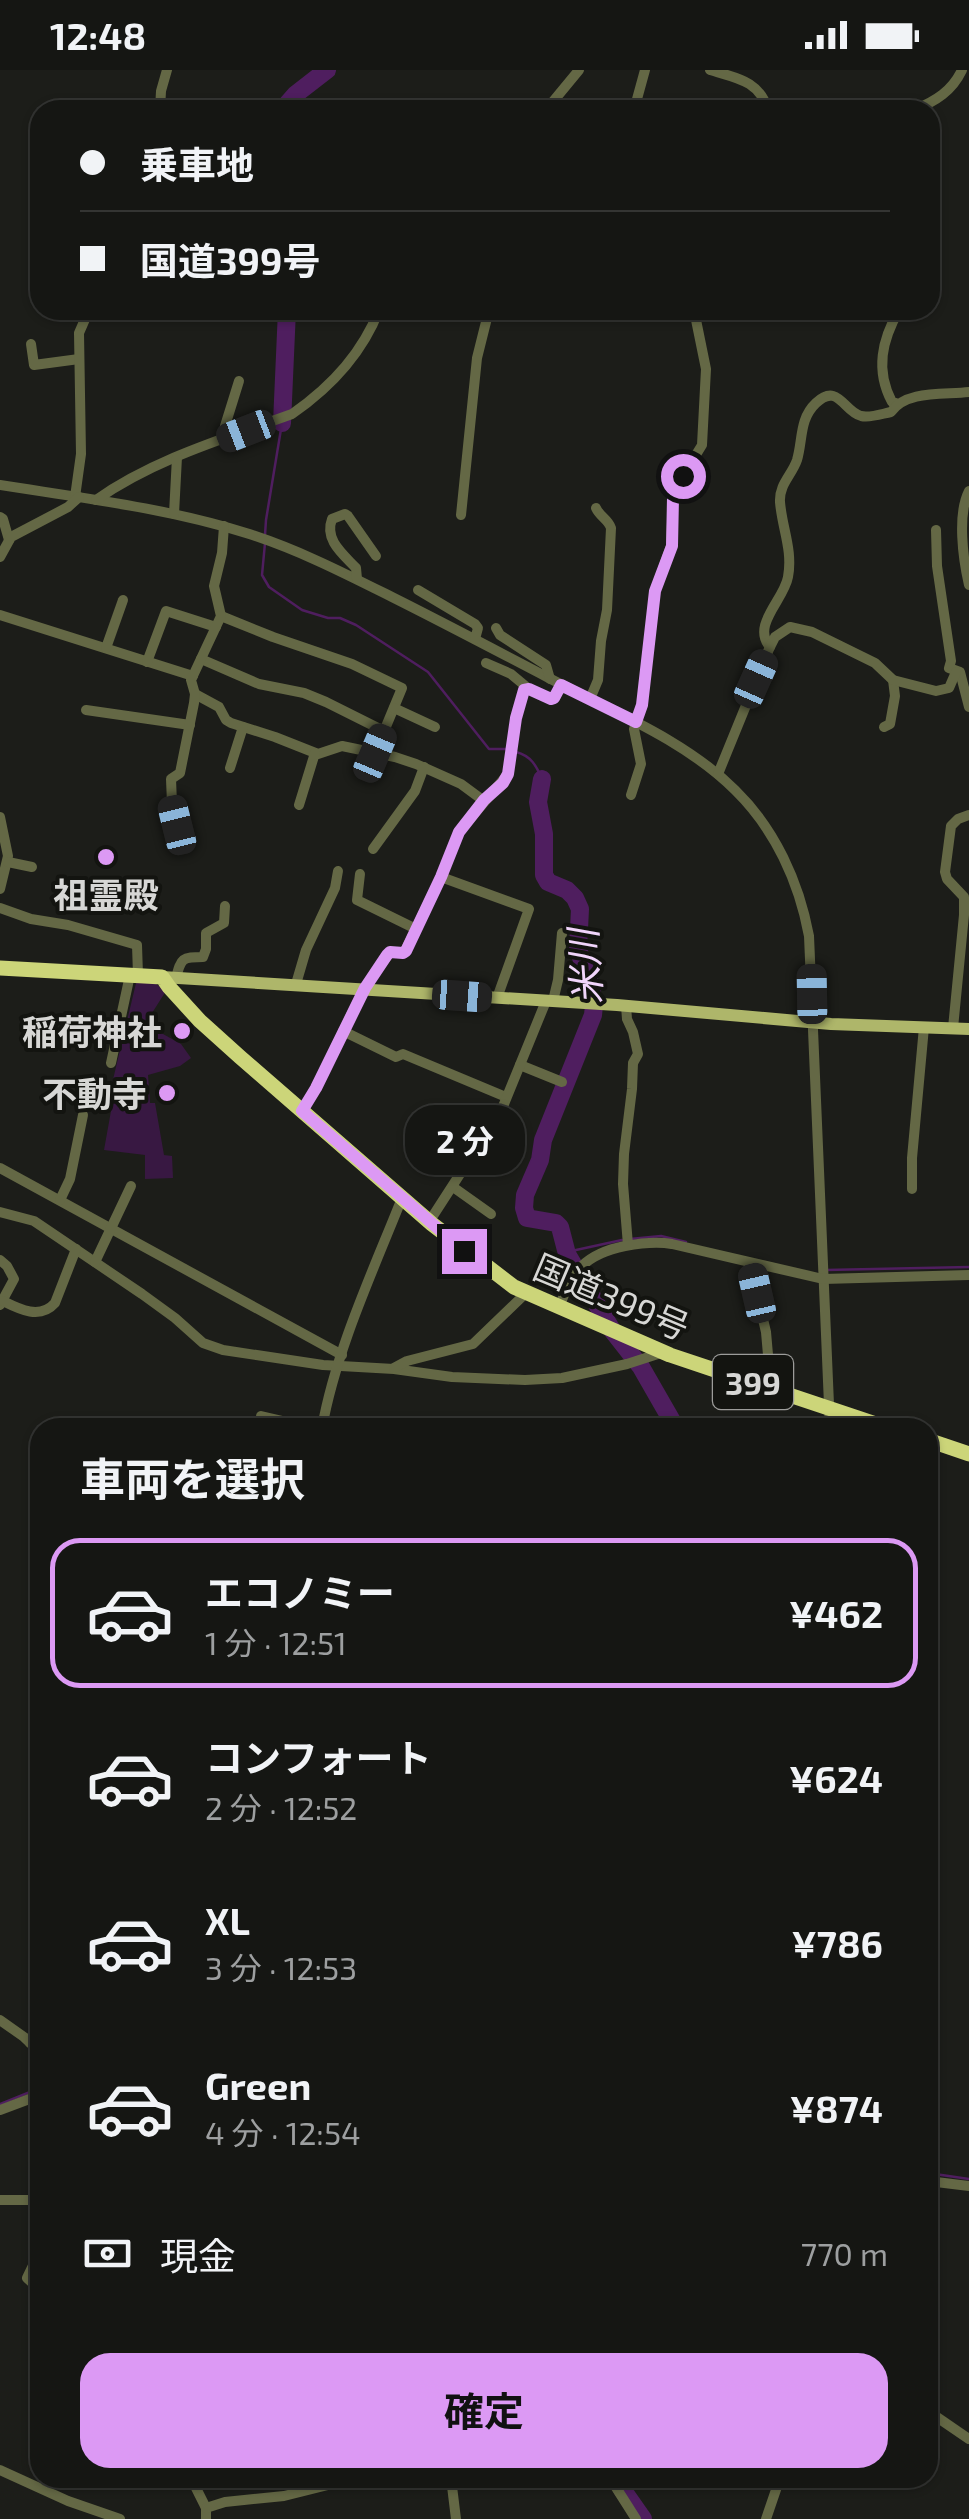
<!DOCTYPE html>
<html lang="ja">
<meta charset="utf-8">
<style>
body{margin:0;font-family:"Exo 2","Noto Sans JP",sans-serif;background:#222321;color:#f1f3f6;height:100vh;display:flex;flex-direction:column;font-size:38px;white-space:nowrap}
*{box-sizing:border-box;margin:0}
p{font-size:32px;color:#9d9fa0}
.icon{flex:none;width:55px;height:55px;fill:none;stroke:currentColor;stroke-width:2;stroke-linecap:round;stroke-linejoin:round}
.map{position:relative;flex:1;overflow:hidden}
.sheet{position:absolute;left:30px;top:1348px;width:908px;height:1070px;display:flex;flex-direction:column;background:#151613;border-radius:30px;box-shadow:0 2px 8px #0004,0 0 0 2px #343533}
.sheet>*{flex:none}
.guide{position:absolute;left:30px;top:30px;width:910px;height:220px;border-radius:30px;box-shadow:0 2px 8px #0004,0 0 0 2px #343533;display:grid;align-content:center;height:220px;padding:0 50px;background:#151613}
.end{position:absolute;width:45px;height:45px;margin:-22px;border:12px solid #dc99f4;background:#111;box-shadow:0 0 0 5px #111}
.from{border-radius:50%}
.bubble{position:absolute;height:70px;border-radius:30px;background:#151613;box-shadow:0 2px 8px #0004,0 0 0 2px #343533;font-size:32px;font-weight:700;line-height:70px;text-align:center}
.car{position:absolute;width:30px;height:60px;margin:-30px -15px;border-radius:12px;box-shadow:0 0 8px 2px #0007;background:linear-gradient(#222 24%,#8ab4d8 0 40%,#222 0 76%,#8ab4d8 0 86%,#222 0)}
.guide b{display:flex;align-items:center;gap:35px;height:95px;font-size:38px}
.guide b+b{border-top:2px solid #343533}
.guide i{width:25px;height:25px;background:#f1f3f6}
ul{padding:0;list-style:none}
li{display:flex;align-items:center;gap:30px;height:150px;margin:0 20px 15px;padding:0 30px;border:5px solid transparent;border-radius:30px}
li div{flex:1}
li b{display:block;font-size:38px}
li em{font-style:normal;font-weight:700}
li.current{border-color:#dc99f4}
li>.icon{width:90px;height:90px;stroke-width:1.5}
h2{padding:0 50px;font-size:45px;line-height:120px}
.pay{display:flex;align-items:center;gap:25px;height:110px;padding:0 50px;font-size:38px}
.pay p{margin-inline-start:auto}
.cta{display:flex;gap:20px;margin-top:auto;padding:20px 50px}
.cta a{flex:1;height:115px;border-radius:30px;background:#dc99f4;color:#111;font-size:40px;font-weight:700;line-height:115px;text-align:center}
.status{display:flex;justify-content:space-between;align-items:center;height:70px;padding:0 50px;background:#151613;direction:ltr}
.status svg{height:28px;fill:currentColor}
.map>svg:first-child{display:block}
</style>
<div class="status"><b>12:48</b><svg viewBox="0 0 49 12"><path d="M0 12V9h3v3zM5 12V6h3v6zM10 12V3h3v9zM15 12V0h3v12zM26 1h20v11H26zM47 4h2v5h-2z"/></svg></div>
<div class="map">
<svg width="969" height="2449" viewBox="0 0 969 2449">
<rect width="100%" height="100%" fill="#1c1d19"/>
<!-- green -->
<polygon fill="#381842" points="137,909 153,912 166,921 145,954 181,974 191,988 180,996 148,1005 150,1033 155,1033 164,1085 172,1086 173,1108 145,1109 145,1085 104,1080 111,1041 111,1018"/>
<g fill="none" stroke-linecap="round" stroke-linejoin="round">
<!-- stream -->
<g stroke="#4f1e5f" stroke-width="2.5">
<polyline points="265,465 266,450 282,353"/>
<polyline points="265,473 262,505 269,517 302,540 328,548 340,548 356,555 428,602 489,679 508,679"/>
<path d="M516,682c15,4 20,13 26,27"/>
<polyline points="630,1169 661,1166 686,1172"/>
<polyline points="567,1184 576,1180 622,1170"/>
<polyline points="826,1200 969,1197"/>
<polyline points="0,2034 40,2018"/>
<polyline points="928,2103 969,2109"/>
</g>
<!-- river -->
<g stroke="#4f1e5f" stroke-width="18">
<polyline points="282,40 296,24 327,0"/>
<polyline points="282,353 287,240"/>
<polyline points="542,709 538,732 544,764 544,805 548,812 567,820 575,828 580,839 578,879 591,916 594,935 593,945 543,1070 540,1090 525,1125 524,1138 527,1148 556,1153 560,1157 567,1184 612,1260 641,1297 676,1358"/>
<polyline points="617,2408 622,2419 643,2449"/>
</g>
<!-- minor -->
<g stroke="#646845" stroke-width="10">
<path d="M710,0c26,8 49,10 58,40"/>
<polyline points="160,40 161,21 167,0"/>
<polyline points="546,40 579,0"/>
<polyline points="634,40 645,0"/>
<path d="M914,40c22,-9 38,-19 48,-40"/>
<polyline points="31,274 34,295 79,289"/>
<path d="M896,333l-4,-1c-17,-32 -10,-62 7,-92"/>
<polyline points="224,369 225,356 239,311"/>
<path d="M0,415c82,13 166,23 246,48 51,16 98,40 146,64 52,26 103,53 155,80 62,33 137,62 188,113 40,39 64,92 74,146l21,492"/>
<path d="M969,421c-12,23 -6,68 0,94"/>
<polyline points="75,427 81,384 79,263 89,240"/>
<path d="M96,430c58,-41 130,-62 196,-86 39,-27 70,-60 87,-104"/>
<polyline points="174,444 177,387"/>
<polyline points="461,445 477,288 489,240"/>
<polyline points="0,447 3,449 9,470"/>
<polyline points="936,460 937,496 951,591 949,598 960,602 969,637"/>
<polyline points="0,487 11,467 68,437 79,427"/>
<path d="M357,509l-1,-11c-13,-14 -32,-28 -24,-49l13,-5 3,2 28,40"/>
<polyline points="418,520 475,554 478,558 475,569"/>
<polyline points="0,545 193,606"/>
<polyline points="221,546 273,567 352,594 402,618 375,683"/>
<polyline points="496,558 500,565 546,595 550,609"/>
<path d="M770,577c-19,-22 14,-47 18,-70 5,-27 -6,-49 -8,-75 -1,-18 12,-27 17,-42 6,-20 2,-41 19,-57 22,-21 28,9 45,13 10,2 20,-2 30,-4 15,-22 53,-17 78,-20"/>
<polyline points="106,578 123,530"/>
<polyline points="201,589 259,614 304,623 326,632 384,661"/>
<polyline points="147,592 166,541 216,557"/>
<polyline points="486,593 511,604 529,619"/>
<polyline points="195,624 219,637 226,650 231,653 275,667 318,684 342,676 395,687 416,694 461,714 484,731"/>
<path d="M590,629l8,-19 3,-39 6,-31 4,-82c-3,-9 -11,-11 -15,-20"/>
<polyline points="394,638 435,657"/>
<polyline points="86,640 190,655"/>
<polyline points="884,657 890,654 895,626 893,610"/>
<polyline points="230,698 243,657"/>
<polyline points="718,704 769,579 775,567 790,557 812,562 875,593 893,610 936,621 949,618 956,602"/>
<polyline points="631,725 641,694 634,659 642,635 655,521 671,476 673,428 675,419 702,375 706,299 694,240"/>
<polyline points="299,735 315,683"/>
<polyline points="0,747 8,786 0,819"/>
<polyline points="177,755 172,733 171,709 180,703 194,633 195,624 191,610 221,546 214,516 222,483 224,456"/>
<polyline points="373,779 415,721 424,697"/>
<polyline points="8,792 32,797"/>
<polyline points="360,804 357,830 416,859"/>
<polyline points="441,807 529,839 497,928"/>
<polyline points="0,838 31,849 68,855 137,875 138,905"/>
<path d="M176,908c5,-20 6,-21 27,-21l3,-8v-16l18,-10 1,-17"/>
<polyline points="296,914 306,880 335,818 338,801"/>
<polyline points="553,931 558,910 562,863"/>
<polyline points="626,936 627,949 633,962 638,984 633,993 632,1019 624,1084 623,1114 628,1175"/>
<polyline points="953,958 964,845 964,827 947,809 945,802 951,756 958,749 969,745"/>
<polyline points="343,961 396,987 403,984 506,1027"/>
<polyline points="111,993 130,905"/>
<polyline points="520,995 562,1012"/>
<path d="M302,1041c33,-51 49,-112 88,-158h13l2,-2 36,-74 18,-45 49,-58 8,-56 8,-27 5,-2 22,10 4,-1 6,-13"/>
<polyline points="0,1098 342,1285"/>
<polyline points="453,1117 491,1144"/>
<polyline points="912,1119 912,1088 924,957"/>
<polyline points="60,1130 70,1109 83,1045"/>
<polyline points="0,1142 34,1151 142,1224 175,1248 203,1273 223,1280 323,1295 394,1299 452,1307 525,1310 562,1308 627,1294 664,1282"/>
<polyline points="429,1152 502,1039 546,931"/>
<polyline points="0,1190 7,1196 14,1209 0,1235"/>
<polyline points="95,1192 131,1116"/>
<polyline points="750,1194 766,1262 771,1319"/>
<path d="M3,1231c16,8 37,19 52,2l21,-54"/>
<path d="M559,1238c13,-37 26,-54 66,-62 16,-3 31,-5 47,-2l151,35 146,-4"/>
<polyline points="394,1298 407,1291 473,1274 525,1224"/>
<polyline points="261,1346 313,1358"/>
<path d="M322,1358c14,-78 51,-157 80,-230"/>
<polyline points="0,1950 24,1967 40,1982"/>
<polyline points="30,1973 40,1956"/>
<polyline points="0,2040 40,2025"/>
<polyline points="928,2111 969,2116"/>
<polyline points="0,2130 40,2130"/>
<polyline points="40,2181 27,2208 40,2220"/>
<polyline points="928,2341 969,2369"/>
<polyline points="0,2400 68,2431 120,2449"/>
<polyline points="191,2408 206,2438 206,2449"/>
<polyline points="451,2408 456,2449"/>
<polyline points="610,2408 636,2449"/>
<polyline points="206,2438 225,2432 284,2426 340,2412 397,2408"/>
<polyline points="766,2449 780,2408"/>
</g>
<!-- major -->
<polyline stroke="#aeb66a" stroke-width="12" points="162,907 617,935 831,954 969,959"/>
<!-- highway -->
<g stroke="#ccd579" stroke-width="15">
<polyline points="0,898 162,907 169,917 200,951 240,987 432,1154 514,1217 670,1285 888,1358"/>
<polyline points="928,1370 969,1384"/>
</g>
</g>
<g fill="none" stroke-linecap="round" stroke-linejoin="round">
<!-- route -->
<polyline stroke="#dc99f4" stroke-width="12" points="464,1181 302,1041 316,1018 365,918 387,885 390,882 403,883 406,881 441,807 459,762 484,730 503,713 508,704 516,648 524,620 529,619 551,629 554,628 561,615 636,652 642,635 655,521 672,476 673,428 675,418 683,406"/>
</g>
<!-- markers -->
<g fill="#dc99f4" stroke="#131410" stroke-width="4">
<circle cx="106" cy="787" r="10"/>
<circle cx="182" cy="961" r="10"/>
<circle cx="167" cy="1023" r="10"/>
</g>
<g text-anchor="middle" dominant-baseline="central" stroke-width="8" stroke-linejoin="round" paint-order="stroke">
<!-- shield labels -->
<rect fill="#131410" stroke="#9c9c9a" stroke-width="2.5" x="713" y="1285" width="80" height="54" rx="8"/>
<g font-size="32" font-weight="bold" fill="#d7d7d5">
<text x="753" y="1312">399</text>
</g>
<!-- poi labels -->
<g font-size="35" font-weight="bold" fill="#d7d7d5" stroke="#131410" text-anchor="end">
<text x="106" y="824" text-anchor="middle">祖霊殿</text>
<text x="162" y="961">稲荷神社</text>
<text x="147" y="1023">不動寺</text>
</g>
<!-- street labels -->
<g font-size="35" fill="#d7d7d5" stroke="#131410">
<text transform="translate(612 1226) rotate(23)">国道399号</text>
</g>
<!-- water labels -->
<g font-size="38" font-style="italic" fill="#f1d5fb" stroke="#131410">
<text transform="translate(584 897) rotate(-94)">米川</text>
</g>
</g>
</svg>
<i class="end from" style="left:683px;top:406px"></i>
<i class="end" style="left:464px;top:1181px"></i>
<div class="bubble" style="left:405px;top:1035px;width:120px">2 分</div>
<i class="car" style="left:246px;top:361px;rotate:249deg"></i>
<i class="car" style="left:756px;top:609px;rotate:24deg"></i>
<i class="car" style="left:375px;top:683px;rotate:23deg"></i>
<i class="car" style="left:177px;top:755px;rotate:346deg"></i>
<i class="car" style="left:812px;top:924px;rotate:359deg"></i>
<i class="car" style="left:462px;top:926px;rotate:94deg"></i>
<i class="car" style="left:757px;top:1223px;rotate:347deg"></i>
<div class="guide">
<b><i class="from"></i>乗車地</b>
<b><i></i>国道399号</b>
</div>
<section class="sheet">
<h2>車両を選択</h2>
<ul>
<li class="current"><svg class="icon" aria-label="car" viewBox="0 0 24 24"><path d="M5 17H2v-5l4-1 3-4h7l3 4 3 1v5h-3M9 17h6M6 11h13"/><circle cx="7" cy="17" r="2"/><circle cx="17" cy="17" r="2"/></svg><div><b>エコノミー</b><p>1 分 · 12:51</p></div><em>¥462</em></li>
<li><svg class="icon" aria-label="car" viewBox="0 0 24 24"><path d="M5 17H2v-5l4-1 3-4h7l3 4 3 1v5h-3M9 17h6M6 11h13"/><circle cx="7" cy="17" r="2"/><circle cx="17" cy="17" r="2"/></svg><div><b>コンフォート</b><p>2 分 · 12:52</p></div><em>¥624</em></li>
<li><svg class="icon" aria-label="car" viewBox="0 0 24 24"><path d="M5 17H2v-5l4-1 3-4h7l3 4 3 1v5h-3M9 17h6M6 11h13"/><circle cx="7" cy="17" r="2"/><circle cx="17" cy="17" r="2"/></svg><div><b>XL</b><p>3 分 · 12:53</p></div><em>¥786</em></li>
<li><svg class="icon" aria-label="car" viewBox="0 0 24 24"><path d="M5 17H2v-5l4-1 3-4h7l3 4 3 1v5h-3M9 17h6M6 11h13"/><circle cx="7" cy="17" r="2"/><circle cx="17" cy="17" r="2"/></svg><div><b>Green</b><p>4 分 · 12:54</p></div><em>¥874</em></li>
</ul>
<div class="pay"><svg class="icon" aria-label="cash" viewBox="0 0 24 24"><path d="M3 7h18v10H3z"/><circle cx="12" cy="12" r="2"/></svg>現金<p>770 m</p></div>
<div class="cta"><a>確定</a></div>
</section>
</div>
